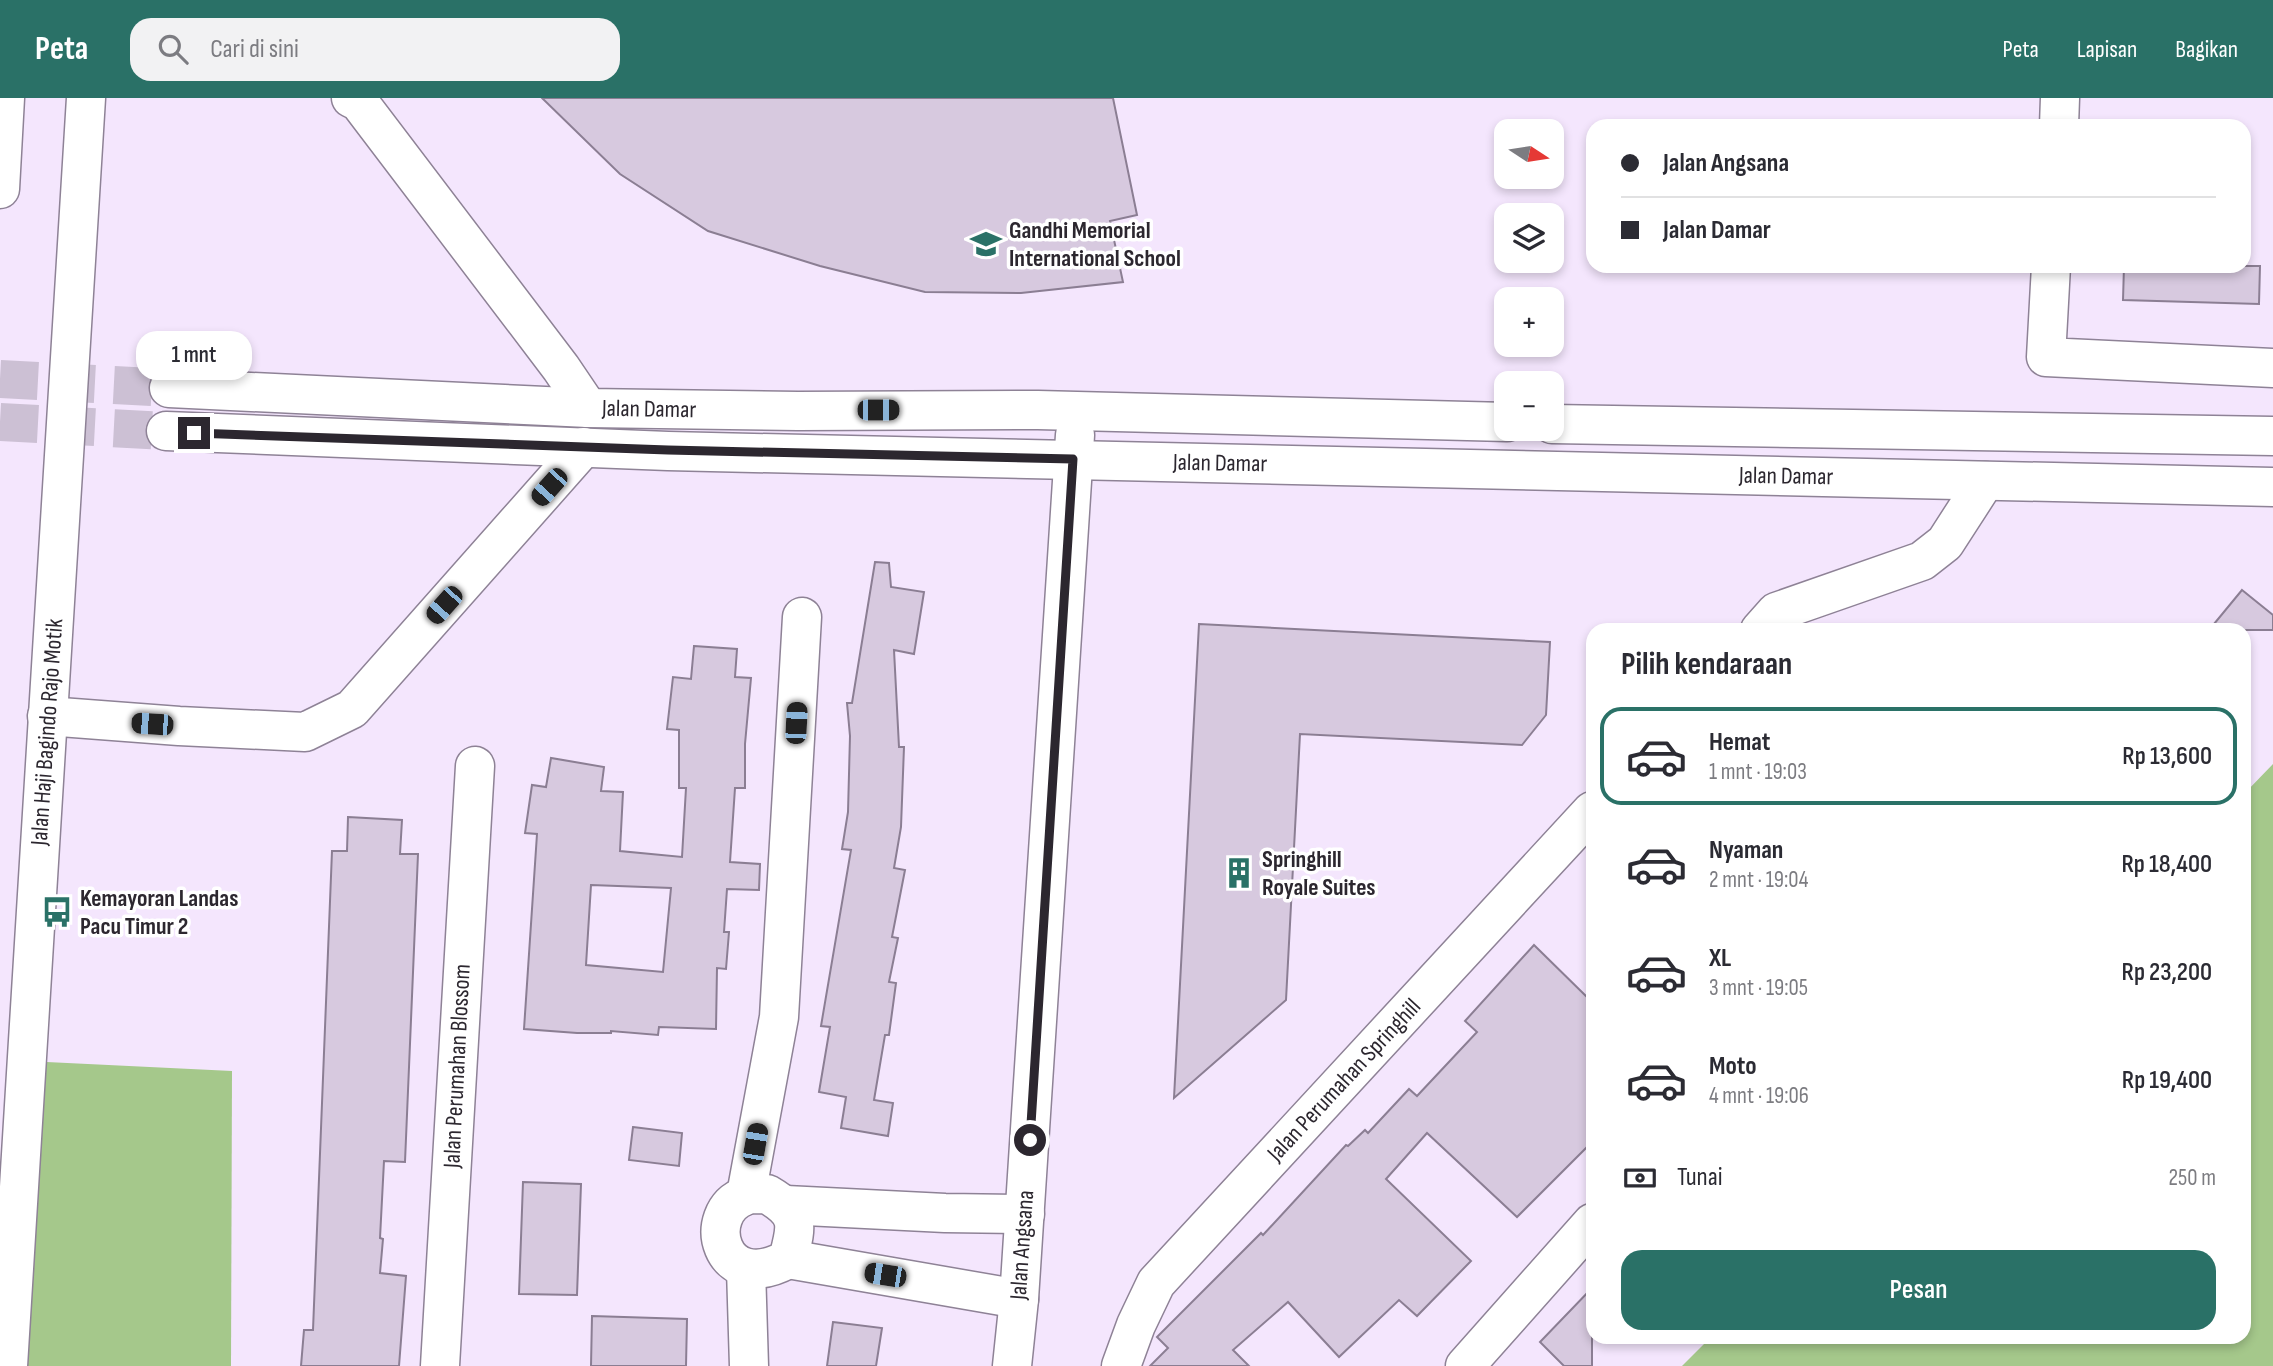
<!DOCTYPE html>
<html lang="id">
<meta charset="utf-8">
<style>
body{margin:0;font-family:"Sofia Sans Condensed",sans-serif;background:#f2f2f3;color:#2b2b33;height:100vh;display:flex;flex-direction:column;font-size:26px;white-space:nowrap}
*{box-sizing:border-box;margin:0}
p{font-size:23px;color:#7c7c81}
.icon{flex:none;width:38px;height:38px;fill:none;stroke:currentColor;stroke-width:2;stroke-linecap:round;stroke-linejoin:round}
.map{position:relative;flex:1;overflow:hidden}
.side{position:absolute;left:1586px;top:525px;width:665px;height:721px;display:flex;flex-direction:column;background:#fff;border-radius:21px;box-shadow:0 4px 10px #0003}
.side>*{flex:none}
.hud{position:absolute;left:1586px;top:21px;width:665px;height:154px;border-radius:21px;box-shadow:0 4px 10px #0003;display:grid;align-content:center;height:154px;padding:0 35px;background:#fff}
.needle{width:46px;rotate:102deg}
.controls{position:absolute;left:1494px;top:21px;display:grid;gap:14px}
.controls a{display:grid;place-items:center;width:70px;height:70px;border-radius:14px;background:#fff;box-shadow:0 4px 10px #0003;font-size:35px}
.end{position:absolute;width:32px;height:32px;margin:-16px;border:9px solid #2c272f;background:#fff;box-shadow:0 0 0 4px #fff}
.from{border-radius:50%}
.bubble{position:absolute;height:49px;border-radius:21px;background:#fff;box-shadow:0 4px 10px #0003;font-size:23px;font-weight:600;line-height:49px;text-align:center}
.car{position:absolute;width:21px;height:42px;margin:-21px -10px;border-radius:9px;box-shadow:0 0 5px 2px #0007;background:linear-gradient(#222 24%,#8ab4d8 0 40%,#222 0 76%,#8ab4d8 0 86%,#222 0)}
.hud b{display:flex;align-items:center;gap:24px;height:66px;font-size:26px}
.hud b+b{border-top:2px solid #e1e1e2}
.hud i{width:18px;height:18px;background:#2b2b33}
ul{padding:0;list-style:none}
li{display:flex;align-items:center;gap:21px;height:98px;margin:0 14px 10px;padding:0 21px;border:4px solid transparent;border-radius:21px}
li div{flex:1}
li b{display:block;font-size:26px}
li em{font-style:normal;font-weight:600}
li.on{border-color:#2a7167}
li>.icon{width:63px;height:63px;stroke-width:1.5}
h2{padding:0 35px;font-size:32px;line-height:84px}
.pay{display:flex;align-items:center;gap:18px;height:77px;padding:0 35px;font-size:26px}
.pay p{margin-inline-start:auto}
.primary-button{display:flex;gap:14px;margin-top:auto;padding:14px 35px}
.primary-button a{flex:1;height:80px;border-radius:21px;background:#2a7167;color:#fff;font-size:28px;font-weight:600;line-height:80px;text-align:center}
header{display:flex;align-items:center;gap:42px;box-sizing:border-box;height:98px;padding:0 35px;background:#2a7167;color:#fff}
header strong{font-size:33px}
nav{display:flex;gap:38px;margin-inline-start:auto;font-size:24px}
.search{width:490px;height:63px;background:#f2f2f3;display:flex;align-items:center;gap:18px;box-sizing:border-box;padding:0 24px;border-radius:21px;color:#7c7c81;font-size:26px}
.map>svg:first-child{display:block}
</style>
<header>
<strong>Peta</strong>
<div class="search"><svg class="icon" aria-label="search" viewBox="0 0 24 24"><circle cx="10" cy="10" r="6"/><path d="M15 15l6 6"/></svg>Cari di sini</div>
<nav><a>Peta</a><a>Lapisan</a><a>Bagikan</a></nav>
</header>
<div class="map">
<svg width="2273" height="1268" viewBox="0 0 2273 1268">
<rect width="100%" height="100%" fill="#f4e6fd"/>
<!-- green -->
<g fill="#a5c88b">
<polygon points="2273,666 2273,1268 1682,1268 1711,1239 2244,1239 2244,696"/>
<polygon points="26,963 232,973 231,1268 7,1268"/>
</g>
<!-- building -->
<g fill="#d7c9df" stroke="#8b7e93" stroke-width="2" fill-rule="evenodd">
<polygon points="542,0 1113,0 1137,117 1110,123 1123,184 1021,195 925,194 820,168 708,133 620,76"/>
<polygon points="2124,168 2260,168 2259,206 2123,202"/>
<polygon points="875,464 889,465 891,489 924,494 914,556 894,552 899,649 904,649 901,729 894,770 905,772 892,839 898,840 889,884 896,885 889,937 885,937 874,1002 893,1005 888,1038 841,1030 846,999 819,994 830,929 821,928 851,752 842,751 848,714 850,638 847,605 852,605"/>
<polygon points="2242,492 2273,517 2273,532 2209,532"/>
<polygon points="1199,526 1550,544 1546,617 1522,647 1300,636 1286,902 1174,1000"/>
<path d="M694,548l43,3 -2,28 16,1 -6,66v44h-10l-5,74 30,2 -1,26 -32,-1 -3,43h5l-3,37 -9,-1 -1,61 -57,-2 -1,8 -47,-4v2h-34l-53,-4 13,-195 -12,-1 7,-48 14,2 5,-29 53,9 -3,24 22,1 -3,59 62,6 4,-69h-7v-58l-12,-1 6,-52 18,2zM591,787l80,3 -8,84 -77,-7z"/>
<polygon points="348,719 402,722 400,756 418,756 405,1064 384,1063 380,1140 383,1141 380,1175 406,1178 399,1268 301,1268 304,1232 313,1232 332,753 347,753"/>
<polygon points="1534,847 1592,904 1592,1044 1517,1119 1427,1035 1386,1081 1471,1163 1417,1218 1399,1202 1339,1259 1288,1204 1233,1252 1249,1268 1150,1268 1168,1250 1157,1239 1261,1135 1263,1137 1346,1047 1348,1048 1365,1032 1368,1035 1409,991 1417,998 1477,934 1465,923"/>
<polygon points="633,1029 682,1035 679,1068 629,1062"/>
<polygon points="523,1084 581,1086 577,1197 519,1196"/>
<polygon points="1592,1190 1592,1268 1564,1268 1540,1244"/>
<polygon points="592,1218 687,1221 686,1268 591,1268"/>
<polygon points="833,1224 882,1230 876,1268 827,1268"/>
</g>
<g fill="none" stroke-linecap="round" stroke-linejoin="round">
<!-- tertiary-tunnel -->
<g stroke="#ccc0d4" stroke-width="38" stroke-dasharray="38 19" stroke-linecap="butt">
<polyline points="0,281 169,290"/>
<polyline points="0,324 166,333"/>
</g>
<defs>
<g id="minor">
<polyline points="2059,28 2060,0"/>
<polyline points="2051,168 2046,259 2273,270"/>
<polyline points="1760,532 1776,514 1922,463 1945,445 1985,383"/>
<path d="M767,1096c34,20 30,31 21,65 -69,38 -88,-47 -43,-63 6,-3 16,-1 22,-2z"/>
<polyline points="746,1097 779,919 802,519"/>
<polyline points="786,1107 945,1115 1025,1116"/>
<polyline points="788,1161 1019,1201"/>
<polyline points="746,1171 749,1268"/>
<polyline points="440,1268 475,668"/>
<polyline points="1121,1268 1136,1227 1156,1185 1592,713"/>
<polyline points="1465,1268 1592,1125"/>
</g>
<g id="tertiary">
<polyline points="169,290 588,310 798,313 1038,312 1507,324"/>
<polyline points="1552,326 2273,338"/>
<polyline points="166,333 668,353 2273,389"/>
<polyline points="1012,1268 1019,1201 1075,337"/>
</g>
<g id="secondary">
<polyline points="351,0 359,4 561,270 588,310"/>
<polyline points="0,91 5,0"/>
<polyline points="47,618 179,628 305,634 352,611 584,349"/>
<polyline points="8,1268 86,0"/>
</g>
</defs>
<!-- minor casing -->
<use href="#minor" stroke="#8e8296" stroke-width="41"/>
<!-- tertiary casing -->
<use href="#tertiary" stroke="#8e8296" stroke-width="41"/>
<!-- secondary casing -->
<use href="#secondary" stroke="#8e8296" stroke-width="41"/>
<!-- minor -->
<use href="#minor" stroke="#fff" stroke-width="38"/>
<!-- tertiary -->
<use href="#tertiary" stroke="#fff" stroke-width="38"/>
<!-- secondary -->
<use href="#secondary" stroke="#fff" stroke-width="38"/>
</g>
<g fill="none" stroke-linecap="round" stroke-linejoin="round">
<!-- route -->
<polyline stroke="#2c272f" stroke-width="9" points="194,335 668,352 1073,361 1030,1042"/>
</g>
<!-- icons -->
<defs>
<symbol id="school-bare" viewBox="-9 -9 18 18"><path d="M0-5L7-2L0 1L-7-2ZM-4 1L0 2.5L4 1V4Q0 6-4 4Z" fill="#2a7167" stroke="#fff" stroke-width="2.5" paint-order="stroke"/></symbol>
<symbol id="building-bare" viewBox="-9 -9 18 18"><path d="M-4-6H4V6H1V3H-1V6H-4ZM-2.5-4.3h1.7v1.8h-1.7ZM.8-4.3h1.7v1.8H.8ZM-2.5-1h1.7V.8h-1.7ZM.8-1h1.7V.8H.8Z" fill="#2a7167" stroke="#fff" stroke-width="2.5" paint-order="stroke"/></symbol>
<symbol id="bus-bare" viewBox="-9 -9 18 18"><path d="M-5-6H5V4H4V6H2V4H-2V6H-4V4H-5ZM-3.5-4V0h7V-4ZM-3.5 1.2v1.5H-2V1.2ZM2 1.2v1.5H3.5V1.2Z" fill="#2a7167" stroke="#fff" stroke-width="2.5" paint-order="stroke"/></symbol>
</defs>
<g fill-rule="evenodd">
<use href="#school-bare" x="964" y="124" width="44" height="44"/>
<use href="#building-bare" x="1217" y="753" width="44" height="44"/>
<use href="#bus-bare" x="35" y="792" width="44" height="44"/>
</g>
<g text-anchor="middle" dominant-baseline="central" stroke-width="7" stroke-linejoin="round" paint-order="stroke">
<!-- poi labels -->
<g font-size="24" font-weight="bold" fill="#2c272f" stroke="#fff" text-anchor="start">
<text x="1009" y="132">Gandhi Memorial<tspan x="1009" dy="28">International School</tspan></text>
<text x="1262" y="761">Springhill<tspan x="1262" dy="28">Royale Suites</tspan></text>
<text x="80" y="800">Kemayoran Landas<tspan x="80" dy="28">Pacu Timur 2</tspan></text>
</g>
<!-- street labels -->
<g font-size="24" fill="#2c272f" stroke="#fff">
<text transform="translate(649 311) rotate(1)">Jalan Damar</text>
<text transform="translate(1220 365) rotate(1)">Jalan Damar</text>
<text transform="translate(1786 378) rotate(1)">Jalan Damar</text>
<text transform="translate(47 634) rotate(-86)">Jalan Haji Bagindo Rajo Motik</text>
<text transform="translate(457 968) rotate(-87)">Jalan Perumahan Blossom</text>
<text transform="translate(1344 982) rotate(-47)">Jalan Perumahan Springhill</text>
<text transform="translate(1022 1147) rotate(-86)">Jalan Angsana</text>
</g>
</g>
</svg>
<div class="controls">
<a><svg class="needle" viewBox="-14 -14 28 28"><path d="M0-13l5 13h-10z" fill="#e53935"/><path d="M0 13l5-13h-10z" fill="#7c7c81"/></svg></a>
<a><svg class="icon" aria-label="layers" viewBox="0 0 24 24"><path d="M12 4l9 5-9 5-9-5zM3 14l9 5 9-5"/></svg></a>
<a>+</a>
<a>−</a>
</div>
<i class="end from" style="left:1030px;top:1042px"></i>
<i class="end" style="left:194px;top:335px"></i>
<div class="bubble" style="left:136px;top:233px;width:116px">1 mnt</div>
<i class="car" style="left:878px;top:312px;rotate:90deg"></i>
<i class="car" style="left:549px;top:389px;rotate:222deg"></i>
<i class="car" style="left:444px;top:507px;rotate:222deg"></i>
<i class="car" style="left:796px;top:625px;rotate:3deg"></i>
<i class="car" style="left:152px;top:626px;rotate:274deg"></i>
<i class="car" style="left:755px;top:1046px;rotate:10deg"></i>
<i class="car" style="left:885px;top:1177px;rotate:279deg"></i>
<div class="hud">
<b><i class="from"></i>Jalan Angsana</b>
<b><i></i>Jalan Damar</b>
</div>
<section class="side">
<h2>Pilih kendaraan</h2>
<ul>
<li class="on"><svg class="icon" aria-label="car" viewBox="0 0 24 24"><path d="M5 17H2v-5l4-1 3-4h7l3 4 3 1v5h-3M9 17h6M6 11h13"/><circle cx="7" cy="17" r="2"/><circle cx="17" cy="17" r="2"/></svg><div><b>Hemat</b><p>1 mnt · 19:03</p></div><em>Rp 13,600</em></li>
<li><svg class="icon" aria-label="car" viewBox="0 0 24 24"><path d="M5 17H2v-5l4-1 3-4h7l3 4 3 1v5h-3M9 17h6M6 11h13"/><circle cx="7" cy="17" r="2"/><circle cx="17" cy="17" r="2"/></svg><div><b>Nyaman</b><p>2 mnt · 19:04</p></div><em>Rp 18,400</em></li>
<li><svg class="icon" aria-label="car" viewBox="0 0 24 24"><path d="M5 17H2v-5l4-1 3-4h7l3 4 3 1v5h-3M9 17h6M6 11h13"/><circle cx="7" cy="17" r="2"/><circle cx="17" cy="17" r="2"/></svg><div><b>XL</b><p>3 mnt · 19:05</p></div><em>Rp 23,200</em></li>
<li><svg class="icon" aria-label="car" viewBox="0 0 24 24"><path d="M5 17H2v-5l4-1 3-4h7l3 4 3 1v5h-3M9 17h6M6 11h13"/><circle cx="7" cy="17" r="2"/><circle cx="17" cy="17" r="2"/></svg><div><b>Moto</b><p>4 mnt · 19:06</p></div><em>Rp 19,400</em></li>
</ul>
<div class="pay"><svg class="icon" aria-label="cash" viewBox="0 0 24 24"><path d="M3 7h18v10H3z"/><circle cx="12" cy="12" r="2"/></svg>Tunai<p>250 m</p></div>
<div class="primary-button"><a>Pesan</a></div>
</section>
</div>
